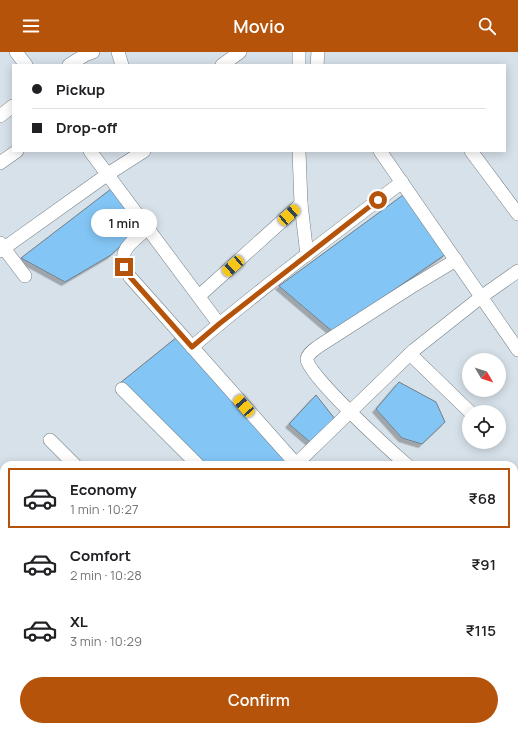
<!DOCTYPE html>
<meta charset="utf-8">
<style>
body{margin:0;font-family:Manrope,sans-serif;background:#f6f6f6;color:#202124;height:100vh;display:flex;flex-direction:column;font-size:15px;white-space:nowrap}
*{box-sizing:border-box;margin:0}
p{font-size:13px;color:#757577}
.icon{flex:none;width:22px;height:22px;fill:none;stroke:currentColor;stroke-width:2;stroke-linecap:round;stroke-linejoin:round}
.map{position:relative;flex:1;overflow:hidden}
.sheet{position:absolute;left:0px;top:409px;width:518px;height:270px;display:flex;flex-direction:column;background:#fff;border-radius:12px 12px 0 0;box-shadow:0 2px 10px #0003}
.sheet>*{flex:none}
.top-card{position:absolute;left:12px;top:12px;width:494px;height:88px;border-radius:0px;box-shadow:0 2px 10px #0003;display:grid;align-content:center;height:88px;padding:0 20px;background:#fff}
.needle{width:26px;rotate:129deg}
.tools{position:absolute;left:462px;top:301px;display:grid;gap:8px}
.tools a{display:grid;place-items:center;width:44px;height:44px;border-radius:50%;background:#fff;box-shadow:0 2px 10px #0003;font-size:20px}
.end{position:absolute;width:18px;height:18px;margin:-9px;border:5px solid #b45309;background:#fff;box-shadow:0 0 0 2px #fff}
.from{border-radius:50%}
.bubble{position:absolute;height:28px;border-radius:14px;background:#fff;box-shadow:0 2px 10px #0003;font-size:13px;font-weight:600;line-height:28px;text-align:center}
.car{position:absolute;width:12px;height:24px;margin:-12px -6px;border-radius:5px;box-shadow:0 0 3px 1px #0007;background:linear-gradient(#f5c518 24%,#345 0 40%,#f5c518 0 76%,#345 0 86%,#f5c518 0)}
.top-card b{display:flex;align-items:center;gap:14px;height:38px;font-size:15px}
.top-card b+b{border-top:1px solid #e0e0e0}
.top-card i{width:10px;height:10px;background:#202124}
ul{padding:7px 0 0;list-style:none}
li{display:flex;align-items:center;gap:12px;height:60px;margin:0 8px 6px;padding:0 12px;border:2px solid transparent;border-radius:0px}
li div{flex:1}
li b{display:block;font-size:15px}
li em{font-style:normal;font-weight:600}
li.active{border-color:#b45309}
li>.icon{width:36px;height:36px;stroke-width:1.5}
.action{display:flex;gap:8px;margin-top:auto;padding:8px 20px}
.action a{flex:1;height:46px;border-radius:24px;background:#b45309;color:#fff;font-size:16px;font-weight:600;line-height:46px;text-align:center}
header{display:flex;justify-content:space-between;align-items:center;height:52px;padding:0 20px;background:#b45309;color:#fff;font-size:18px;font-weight:600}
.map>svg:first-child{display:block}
</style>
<header><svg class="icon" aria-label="menu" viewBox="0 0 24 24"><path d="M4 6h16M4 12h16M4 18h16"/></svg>Movio<svg class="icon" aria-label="search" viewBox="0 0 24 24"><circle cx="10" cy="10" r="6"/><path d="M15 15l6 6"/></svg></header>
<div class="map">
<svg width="518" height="679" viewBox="0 0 518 679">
<defs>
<filter id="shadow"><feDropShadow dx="-3.5" dy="3.5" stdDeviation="0" flood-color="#0004"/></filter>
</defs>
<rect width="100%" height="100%" fill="#d7e1e9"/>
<!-- green -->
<polygon fill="#acd5f4" points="4,554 4,675 79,675 76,679 0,679 0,555"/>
<!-- building -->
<g fill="#83c6f5" stroke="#737c83" filter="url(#shadow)">
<polygon points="111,137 142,174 111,203 65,230 21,206"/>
<polygon points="403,143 446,202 333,280 279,234"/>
<polygon points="177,285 290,411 288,413 203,413 120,331"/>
<polygon points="399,330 436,350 445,370 422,392 402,386 376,357"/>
<polygon points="316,343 335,367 310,390 289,372"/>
<polygon points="99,675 146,675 150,679 95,679"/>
<polygon points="352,675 422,675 419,679 349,679 348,678"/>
</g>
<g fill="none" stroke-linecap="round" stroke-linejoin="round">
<defs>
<g id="minor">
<polyline points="16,0 26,13"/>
<polyline points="118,0 122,13"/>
<polyline points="69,13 85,3 93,0"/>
<polyline points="222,13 240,0"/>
<polyline points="299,13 299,0"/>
<polyline points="317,13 318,0"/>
<polyline points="0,64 13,54"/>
<polyline points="90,99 219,272"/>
<polyline points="299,99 301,152 307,203"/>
<polyline points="380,99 518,298"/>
<polyline points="471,99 518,162"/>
<polyline points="0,111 17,99"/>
<path d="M148,176c-18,16 -34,23 -18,49l167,188"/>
<polyline points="0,191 25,224"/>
<polyline points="0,199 108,122 144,99"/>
<polyline points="199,244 301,152"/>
<path d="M192,295c68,-58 139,-111 210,-165"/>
<polyline points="410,302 470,360"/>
<polyline points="122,337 198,413"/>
<polyline points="50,388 75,413"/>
<polyline points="295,413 414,298 481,245 518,219"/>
<path d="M407,413c-16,-14 -100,-90 -100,-106 1,-6 8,-10 12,-13l92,-59 45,-27"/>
<polyline points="0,446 4,451"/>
<polyline points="514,452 518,448"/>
<polyline points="514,595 518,590"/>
<polyline points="514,645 518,650"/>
<polyline points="213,675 217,679"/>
<polyline points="439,675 443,679"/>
<polyline points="268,679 272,675"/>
</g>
</defs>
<!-- minor casing -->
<use href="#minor" stroke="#768086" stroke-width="14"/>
<!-- minor -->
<use href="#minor" stroke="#fff" stroke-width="13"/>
</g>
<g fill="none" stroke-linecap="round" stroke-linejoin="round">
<!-- route -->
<polyline stroke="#b45309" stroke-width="5" points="124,215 130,225 192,295 219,272 378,148"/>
</g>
</svg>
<div class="tools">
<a><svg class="needle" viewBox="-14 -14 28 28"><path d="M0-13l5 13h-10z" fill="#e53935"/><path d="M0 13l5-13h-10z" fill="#757577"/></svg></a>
<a><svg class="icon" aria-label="locate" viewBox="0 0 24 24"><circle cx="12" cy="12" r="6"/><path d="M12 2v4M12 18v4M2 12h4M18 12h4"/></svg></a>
</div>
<i class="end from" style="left:378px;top:148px"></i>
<i class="end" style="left:124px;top:215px"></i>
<div class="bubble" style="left:91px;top:157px;width:66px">1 min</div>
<i class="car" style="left:289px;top:163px;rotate:48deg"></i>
<i class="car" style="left:233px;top:214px;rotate:228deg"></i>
<i class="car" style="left:244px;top:354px;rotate:319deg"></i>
<div class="top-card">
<b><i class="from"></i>Pickup</b>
<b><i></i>Drop-off</b>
</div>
<section class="sheet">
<ul>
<li class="active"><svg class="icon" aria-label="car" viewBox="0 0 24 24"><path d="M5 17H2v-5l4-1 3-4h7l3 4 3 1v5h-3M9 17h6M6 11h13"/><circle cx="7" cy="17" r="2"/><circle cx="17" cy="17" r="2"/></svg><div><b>Economy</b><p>1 min · 10:27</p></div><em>₹68</em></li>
<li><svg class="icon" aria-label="car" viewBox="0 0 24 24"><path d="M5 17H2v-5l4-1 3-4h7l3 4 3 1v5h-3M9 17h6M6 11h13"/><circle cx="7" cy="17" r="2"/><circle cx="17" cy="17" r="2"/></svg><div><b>Comfort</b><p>2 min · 10:28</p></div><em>₹91</em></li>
<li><svg class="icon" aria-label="car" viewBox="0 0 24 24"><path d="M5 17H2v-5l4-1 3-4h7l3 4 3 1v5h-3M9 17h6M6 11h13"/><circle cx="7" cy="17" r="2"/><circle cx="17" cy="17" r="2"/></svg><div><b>XL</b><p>3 min · 10:29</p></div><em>₹115</em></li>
</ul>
<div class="action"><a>Confirm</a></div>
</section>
</div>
